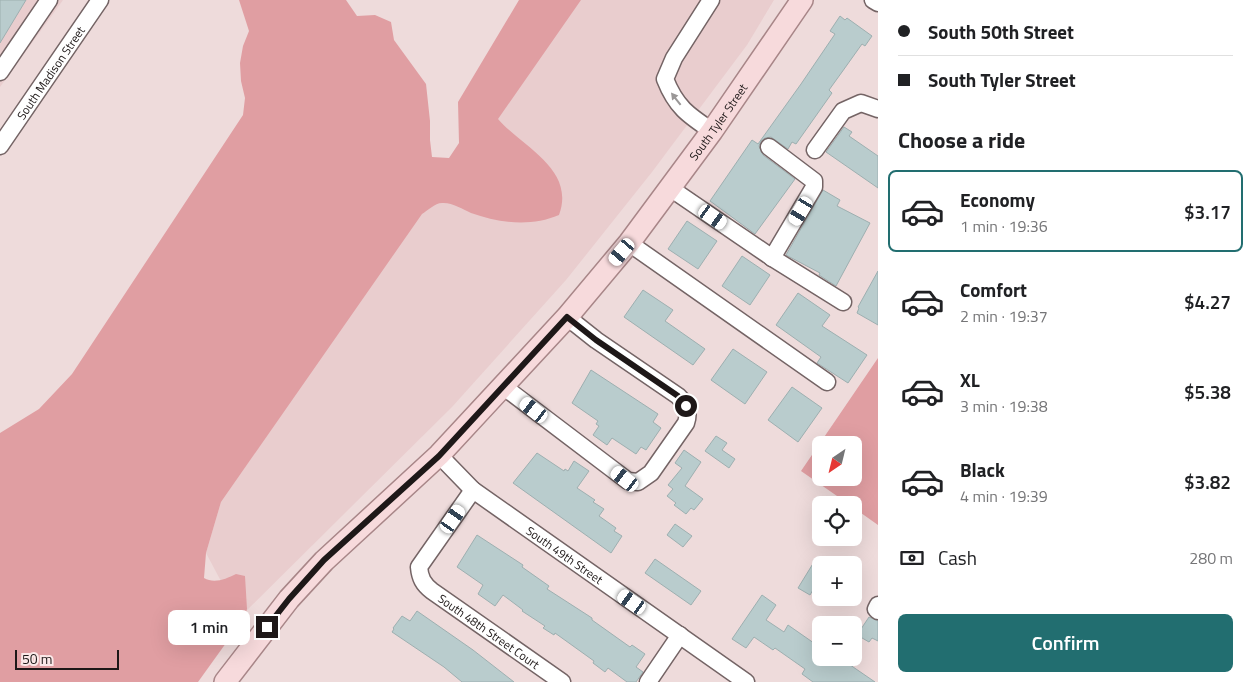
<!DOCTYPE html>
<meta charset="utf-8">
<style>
body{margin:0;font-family:"Titillium Web",sans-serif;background:#f2f2f2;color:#202124;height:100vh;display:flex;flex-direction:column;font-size:19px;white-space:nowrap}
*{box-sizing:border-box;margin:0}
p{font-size:16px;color:#757577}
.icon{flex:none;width:28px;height:28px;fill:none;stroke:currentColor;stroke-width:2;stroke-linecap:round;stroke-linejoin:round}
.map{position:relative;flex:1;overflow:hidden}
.panel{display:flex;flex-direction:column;background:#fff;width:375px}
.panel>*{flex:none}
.banner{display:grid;align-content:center;height:110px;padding:0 20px;background:#fff}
.needle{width:32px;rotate:215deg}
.controls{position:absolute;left:812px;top:436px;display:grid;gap:10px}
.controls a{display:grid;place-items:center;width:50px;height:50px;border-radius:8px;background:#fff;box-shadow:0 5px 20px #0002;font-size:25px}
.scale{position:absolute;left:15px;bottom:12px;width:104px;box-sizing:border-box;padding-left:5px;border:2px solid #1e1818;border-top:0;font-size:14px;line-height:18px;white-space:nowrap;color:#1e1818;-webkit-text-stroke:4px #fbe8e8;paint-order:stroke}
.end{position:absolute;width:22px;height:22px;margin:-11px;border:6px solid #1e1818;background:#fff;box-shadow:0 0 0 2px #fff}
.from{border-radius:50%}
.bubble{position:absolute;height:35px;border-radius:8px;background:#fff;box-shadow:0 5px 20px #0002;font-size:16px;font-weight:600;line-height:35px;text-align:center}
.car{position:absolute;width:15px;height:30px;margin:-15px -8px;border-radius:6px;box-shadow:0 0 4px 1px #0007;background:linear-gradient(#fff 24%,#345 0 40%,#fff 0 76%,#345 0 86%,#fff 0)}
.banner b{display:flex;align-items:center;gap:18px;height:48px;font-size:19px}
.banner b+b{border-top:1px solid #e0e0e0}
.banner i{width:12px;height:12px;background:#202124}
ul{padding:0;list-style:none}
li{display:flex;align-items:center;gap:15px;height:82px;margin:0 10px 8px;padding:0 10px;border:2px solid transparent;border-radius:8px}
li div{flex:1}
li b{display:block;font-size:19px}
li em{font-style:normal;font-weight:600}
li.selected{border-color:#226e70}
li>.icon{width:45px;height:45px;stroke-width:1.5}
h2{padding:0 20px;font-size:22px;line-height:60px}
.pay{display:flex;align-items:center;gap:12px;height:55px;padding:0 20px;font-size:19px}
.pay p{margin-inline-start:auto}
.button{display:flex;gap:10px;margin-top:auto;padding:10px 20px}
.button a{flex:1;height:58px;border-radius:8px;background:#226e70;color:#fff;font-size:20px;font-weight:600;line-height:58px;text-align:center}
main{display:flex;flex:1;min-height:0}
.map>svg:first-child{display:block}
</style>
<main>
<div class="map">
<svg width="878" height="682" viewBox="0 0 878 682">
<rect width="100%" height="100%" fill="#eedbdb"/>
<!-- built -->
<g fill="#e9cdce">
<polygon points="0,0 63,0 0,87"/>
<polygon points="567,0 774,0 747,45 652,172 566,280 452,407 240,617 206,553 221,502"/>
</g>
<!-- green -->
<g fill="#e09ea2" fill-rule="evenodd">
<path d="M239,0h107l11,16 18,-1 16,7 3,18 32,44 4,37v19l2,17 17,1 10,-15 -1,-41 61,-102h62l-83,119c24,28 78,50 61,96 -28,12 -60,8 -88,-2 -8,-4 -20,-11 -29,-10 -7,0 -15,8 -20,11l-201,288 -15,51 -2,25c10,6 22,1 32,-4l9,2 2,33 -3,9 -46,64h-198v-249l39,-24 33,-35 171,-259 2,-17 -4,-17 -1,-18 3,-17 6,-15z"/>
<path d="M878,358v167l-24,-17v-3h-4l-49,-34zM821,445h33v33h-33z"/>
</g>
<!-- building -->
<g fill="#b9cccd" stroke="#9dafb0">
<polygon points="0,0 26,0 0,43"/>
<polygon points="840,16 845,20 847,18 872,36 865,46 862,44 842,72 829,90 832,93 796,144 792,142 788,149 771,137 765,138 761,141 759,146 763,155 795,179 755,234 710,201 752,140 758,144 801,84 835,34 830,31"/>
<polygon points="844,127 852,132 849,136 878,156 878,188 826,152"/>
<polygon points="823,190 840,200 837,206 870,223 836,286 819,275 820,273 786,255"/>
<polygon points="687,221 717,241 698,269 668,249"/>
<polygon points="742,256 770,275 750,305 722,286"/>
<polygon points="878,271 878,325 857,313 859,308 858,307"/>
<polygon points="643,290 673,310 665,321 705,349 693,365 624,317"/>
<polygon points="798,293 830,315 822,326 867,355 848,383 817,363 821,357 776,325"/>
<polygon points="733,349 767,372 745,404 711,380"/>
<polygon points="591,370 658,414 653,422 661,428 646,450 641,447 636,454 612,438 607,445 593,435 599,426 596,424 598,421 572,403"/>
<polygon points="792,387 822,408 798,442 768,420"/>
<polygon points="716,436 727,443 722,450 735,459 729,468 705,451"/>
<polygon points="684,450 701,462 685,486 703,499 694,510 691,508 686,514 674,505 676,503 667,496 673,489 668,485 682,468 675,463"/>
<polygon points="537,453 564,471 565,469 568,471 574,461 589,471 577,488 595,500 593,502 604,509 599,516 616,528 614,531 622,536 611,553 513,483"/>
<polygon points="675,524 692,536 683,547 667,535"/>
<polygon points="477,535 523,565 522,567 549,586 547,589 592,618 592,620 630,647 632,645 645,654 636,667 643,672 636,682 627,682 608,668 605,672 593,663 594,661 555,633 554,635 543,628 545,626 522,611 523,610 503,595 495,606 478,594 483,585 457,567"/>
<polygon points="655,559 701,591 691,605 645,573"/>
<polygon points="814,562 821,566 821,576 810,595 798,588"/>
<polygon points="762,595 776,605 766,620 784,632 788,625 821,648 821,658 840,658 875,682 813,682 802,674 805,669 775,648 773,650 754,637 746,648 732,639"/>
<polygon points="417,611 473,650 514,682 462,682 444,667 392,632 394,629 393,628 402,616 410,621"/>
<polygon points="869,617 878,621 878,641 872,638 869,642 857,635"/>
</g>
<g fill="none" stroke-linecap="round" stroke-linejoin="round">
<defs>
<g id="minor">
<path d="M711,0l-37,58 -9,21c11,28 23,36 47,52"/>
<polyline points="873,0 878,3"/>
<polyline points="0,72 49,0"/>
<path id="s1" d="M0,146l100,-146"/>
<polyline points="769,147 814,181 814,187 772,258"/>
<polyline points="815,150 843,111 861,103 878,109"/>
<polyline points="670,188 774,259 843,302"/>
<polyline points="629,243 827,382"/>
<path d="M504,387l124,94 10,1 13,-9 35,-50c4,-12 0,-19 -8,-27l-82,-56 -29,-23"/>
<path id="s2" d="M439,455l34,35 273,192"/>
<path id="s3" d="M473,490l-54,77c1,11 4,17 13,24l130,91"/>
<polyline points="878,605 876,609 878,611"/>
<polyline points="648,682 680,635"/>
</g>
<g id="major">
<path id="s4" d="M225,682l64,-83 35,-38 115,-106 128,-138 62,-74 83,-112 90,-131"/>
</g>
</defs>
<!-- minor casing -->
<use href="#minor" stroke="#746465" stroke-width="19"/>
<!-- major casing -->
<use href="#major" stroke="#a88688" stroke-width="24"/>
<!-- minor -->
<use href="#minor" stroke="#fff" stroke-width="16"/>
<!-- major -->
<use href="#major" stroke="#f7dadc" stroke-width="21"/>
</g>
<!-- one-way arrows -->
<defs><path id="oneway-solid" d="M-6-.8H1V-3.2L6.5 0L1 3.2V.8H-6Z" transform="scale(1.25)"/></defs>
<use fill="#9a9797" href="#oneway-solid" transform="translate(676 99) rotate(-128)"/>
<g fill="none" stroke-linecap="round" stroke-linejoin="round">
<!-- route -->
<polyline stroke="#1e1818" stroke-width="6" points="267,627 289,599 324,560 439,456 567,317 596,340 678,396 686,406"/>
</g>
<g text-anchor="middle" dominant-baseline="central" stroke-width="5" stroke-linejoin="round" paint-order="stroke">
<!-- street labels -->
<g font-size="12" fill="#1e1818" stroke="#fbe8e8">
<text stroke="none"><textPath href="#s1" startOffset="89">South Madison Street</textPath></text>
<text stroke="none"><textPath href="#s4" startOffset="748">South Tyler Street</textPath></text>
<text stroke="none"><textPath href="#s2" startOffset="161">South 49th Street</textPath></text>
<text stroke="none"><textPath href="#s3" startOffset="192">South 48th Street Court</textPath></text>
</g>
</g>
</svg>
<div class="controls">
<a><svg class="needle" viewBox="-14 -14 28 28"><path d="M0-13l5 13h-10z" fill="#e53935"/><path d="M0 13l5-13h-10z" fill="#757577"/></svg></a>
<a><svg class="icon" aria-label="locate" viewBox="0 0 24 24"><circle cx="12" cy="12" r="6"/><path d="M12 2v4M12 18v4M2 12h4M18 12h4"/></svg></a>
<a>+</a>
<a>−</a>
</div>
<div class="scale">50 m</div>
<i class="end from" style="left:686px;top:406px"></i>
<i class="end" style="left:267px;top:627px"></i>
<div class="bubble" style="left:168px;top:610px;width:82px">1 min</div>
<i class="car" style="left:801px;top:211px;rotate:211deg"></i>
<i class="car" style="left:713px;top:217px;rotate:125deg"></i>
<i class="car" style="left:622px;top:252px;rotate:220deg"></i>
<i class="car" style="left:534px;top:410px;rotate:308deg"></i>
<i class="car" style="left:625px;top:479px;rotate:308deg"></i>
<i class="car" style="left:453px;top:519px;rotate:35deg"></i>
<i class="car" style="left:632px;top:602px;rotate:305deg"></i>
</div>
<section class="panel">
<div class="banner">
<b><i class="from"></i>South 50th Street</b>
<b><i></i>South Tyler Street</b>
</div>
<h2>Choose a ride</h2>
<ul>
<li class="selected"><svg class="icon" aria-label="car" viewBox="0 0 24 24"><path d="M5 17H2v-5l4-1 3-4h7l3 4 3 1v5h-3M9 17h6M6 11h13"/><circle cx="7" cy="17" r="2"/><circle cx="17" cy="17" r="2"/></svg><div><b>Economy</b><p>1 min · 19:36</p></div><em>$3.17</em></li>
<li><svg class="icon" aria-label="car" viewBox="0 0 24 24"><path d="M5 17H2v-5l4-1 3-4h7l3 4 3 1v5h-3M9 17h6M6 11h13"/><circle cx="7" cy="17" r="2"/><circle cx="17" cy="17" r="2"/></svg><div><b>Comfort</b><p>2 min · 19:37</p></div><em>$4.27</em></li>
<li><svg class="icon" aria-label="car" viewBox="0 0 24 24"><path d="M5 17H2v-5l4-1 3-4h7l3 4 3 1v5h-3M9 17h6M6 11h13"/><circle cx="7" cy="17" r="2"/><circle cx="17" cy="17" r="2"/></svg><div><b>XL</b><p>3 min · 19:38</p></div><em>$5.38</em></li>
<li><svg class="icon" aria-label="car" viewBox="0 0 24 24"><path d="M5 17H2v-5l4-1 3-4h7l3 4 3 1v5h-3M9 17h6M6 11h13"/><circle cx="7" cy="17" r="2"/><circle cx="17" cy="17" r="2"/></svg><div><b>Black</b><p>4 min · 19:39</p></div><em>$3.82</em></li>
</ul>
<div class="pay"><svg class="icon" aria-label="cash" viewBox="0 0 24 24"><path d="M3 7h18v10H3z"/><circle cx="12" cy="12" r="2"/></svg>Cash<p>280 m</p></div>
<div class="button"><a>Confirm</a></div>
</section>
</main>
